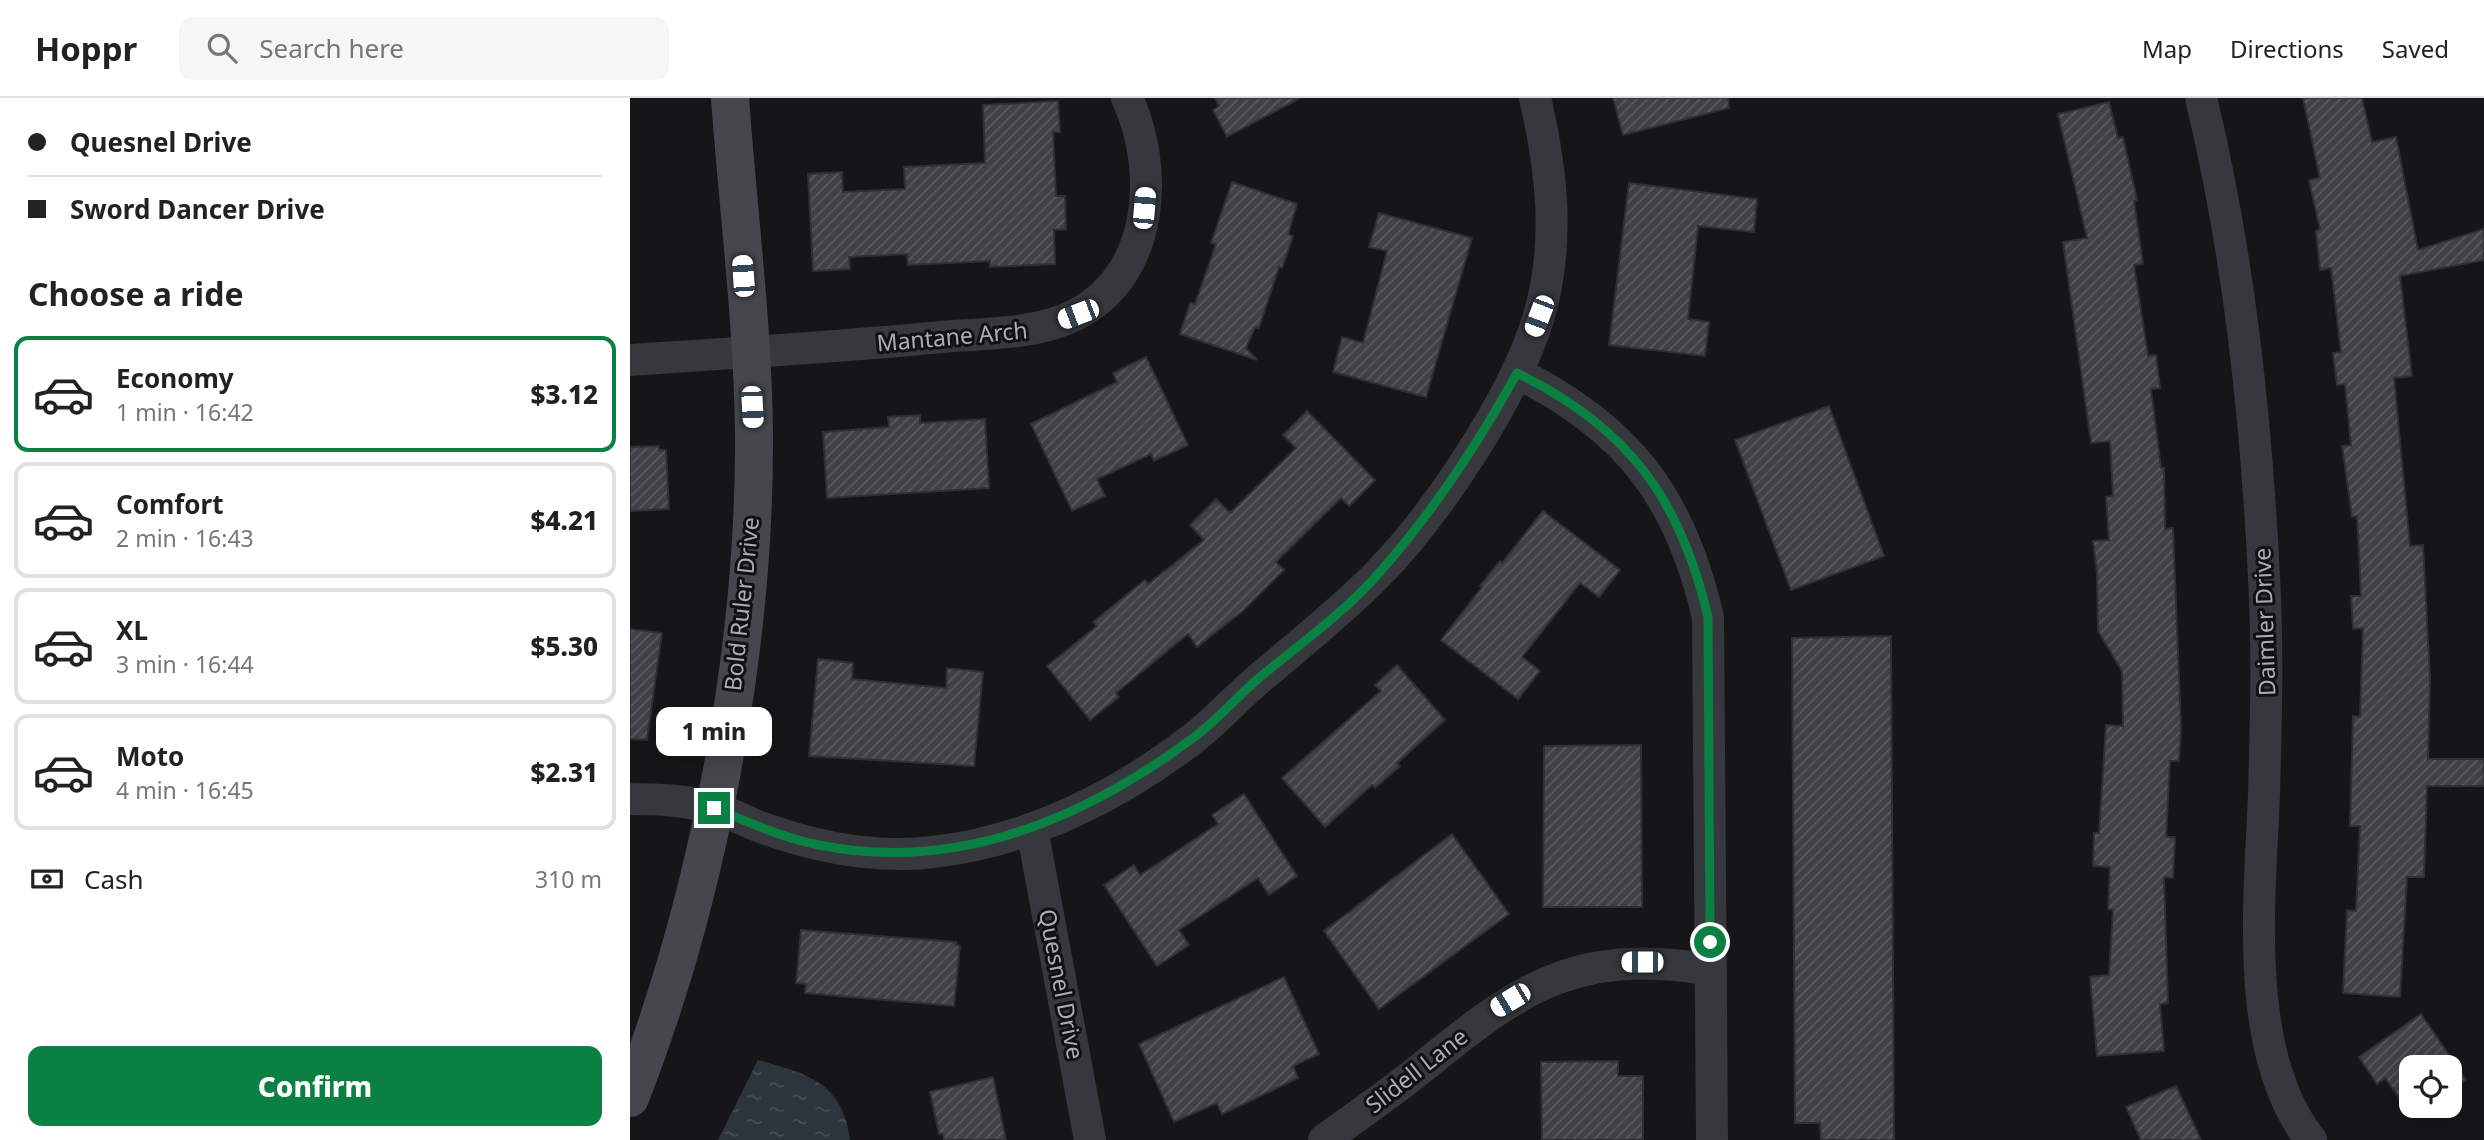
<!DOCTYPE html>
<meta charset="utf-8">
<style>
body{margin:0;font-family:"Noto Sans",sans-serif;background:#f6f6f6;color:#222;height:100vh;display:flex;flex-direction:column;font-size:26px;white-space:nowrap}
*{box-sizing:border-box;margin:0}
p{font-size:23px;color:#767676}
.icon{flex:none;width:38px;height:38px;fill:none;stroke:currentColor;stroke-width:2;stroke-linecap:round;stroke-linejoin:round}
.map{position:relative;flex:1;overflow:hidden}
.details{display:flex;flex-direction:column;background:#fff;width:630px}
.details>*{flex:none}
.guide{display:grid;align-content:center;height:154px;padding:0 28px;background:#fff}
.buttons{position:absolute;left:1769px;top:957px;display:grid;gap:14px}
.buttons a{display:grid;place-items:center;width:63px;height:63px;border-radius:14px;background:#fff;box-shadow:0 4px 18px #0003;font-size:35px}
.end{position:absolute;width:32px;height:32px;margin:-16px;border:9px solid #0b8043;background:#fff;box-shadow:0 0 0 4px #fff}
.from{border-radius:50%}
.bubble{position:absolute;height:49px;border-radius:14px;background:#fff;box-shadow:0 4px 18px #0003;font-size:23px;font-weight:800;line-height:49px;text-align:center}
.car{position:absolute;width:21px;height:42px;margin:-21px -10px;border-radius:9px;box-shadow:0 0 5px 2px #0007;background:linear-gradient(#fff 24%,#345 0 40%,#fff 0 76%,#345 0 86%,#fff 0)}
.guide b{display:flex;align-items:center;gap:24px;height:66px;font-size:26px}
.guide b+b{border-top:2px solid #e0e0e0}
.guide i{width:18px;height:18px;background:#222}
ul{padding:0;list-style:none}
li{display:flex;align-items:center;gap:21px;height:116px;margin:0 14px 10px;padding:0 14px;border:4px solid #e0e0e0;border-radius:14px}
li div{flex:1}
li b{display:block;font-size:26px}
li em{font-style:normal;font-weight:800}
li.active{border-color:#0b8043}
li>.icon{width:63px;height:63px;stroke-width:1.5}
h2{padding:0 28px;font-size:32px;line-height:84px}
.pay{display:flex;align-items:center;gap:18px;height:77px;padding:0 28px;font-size:26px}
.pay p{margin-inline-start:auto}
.button{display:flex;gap:14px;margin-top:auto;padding:14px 28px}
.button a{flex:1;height:80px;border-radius:14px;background:#0b8043;color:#fff;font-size:28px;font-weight:800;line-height:80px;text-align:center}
header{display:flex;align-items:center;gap:42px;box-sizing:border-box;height:98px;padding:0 35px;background:#fff;border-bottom:2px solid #e0e0e0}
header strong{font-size:33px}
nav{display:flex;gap:38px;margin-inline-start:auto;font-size:24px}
.search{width:490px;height:63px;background:#f6f6f6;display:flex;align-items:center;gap:18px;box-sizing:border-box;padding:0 24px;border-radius:14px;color:#767676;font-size:26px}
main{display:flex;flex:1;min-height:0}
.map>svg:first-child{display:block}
</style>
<header>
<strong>Hoppr</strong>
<div class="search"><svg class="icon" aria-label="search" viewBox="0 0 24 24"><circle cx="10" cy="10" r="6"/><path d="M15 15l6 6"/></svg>Search here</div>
<nav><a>Map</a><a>Directions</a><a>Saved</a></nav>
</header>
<main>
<section class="details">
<div class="guide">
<b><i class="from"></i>Quesnel Drive</b>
<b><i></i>Sword Dancer Drive</b>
</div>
<h2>Choose a ride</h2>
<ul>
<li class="active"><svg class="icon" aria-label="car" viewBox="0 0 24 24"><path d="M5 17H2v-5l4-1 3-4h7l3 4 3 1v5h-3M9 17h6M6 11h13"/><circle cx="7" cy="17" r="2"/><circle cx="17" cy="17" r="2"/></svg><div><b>Economy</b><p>1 min · 16:42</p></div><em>$3.12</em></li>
<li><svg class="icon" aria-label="car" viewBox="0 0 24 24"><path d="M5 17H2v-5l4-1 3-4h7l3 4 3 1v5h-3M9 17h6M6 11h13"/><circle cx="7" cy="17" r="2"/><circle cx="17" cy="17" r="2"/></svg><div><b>Comfort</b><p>2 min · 16:43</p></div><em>$4.21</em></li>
<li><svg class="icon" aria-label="car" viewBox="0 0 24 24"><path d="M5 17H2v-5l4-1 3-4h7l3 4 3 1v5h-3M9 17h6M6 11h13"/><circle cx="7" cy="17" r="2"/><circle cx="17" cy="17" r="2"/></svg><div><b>XL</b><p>3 min · 16:44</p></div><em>$5.30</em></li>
<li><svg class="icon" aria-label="car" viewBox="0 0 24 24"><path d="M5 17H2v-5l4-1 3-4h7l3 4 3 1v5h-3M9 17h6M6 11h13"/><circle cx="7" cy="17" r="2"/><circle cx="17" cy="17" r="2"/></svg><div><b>Moto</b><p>4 min · 16:45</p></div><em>$2.31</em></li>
</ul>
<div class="pay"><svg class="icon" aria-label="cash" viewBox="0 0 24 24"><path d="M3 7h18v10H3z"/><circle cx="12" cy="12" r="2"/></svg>Cash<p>310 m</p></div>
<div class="button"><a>Confirm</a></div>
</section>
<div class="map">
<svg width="1854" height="1042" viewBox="0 0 1854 1042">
<defs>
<pattern id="water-ripples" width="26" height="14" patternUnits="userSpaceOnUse" patternTransform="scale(1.75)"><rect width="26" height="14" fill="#2c353c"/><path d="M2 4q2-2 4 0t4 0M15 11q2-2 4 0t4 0" fill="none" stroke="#485056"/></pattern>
<pattern id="building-hatch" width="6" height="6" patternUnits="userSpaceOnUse" patternTransform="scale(1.75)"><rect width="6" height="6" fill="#404145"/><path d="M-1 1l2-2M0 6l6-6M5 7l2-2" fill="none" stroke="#595a5e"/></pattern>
</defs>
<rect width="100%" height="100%" fill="#161618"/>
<!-- water -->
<path fill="url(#water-ripples)" d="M128,962c50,14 85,23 92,80h-132z"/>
<!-- building -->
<g fill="url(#building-hatch)" stroke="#303034" stroke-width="2">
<polygon points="585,0 670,0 597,39 583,12 589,8"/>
<polygon points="983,0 1098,0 1099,10 993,37"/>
<polygon points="1673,0 1732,0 1742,44 1766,39 1788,152 1854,131 1854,162 1770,178 1782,278 1764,280 1780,448 1793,447 1800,580 1798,661 1854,661 1854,688 1797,688 1794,779 1777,779 1770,899 1713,895 1717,812 1726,813 1730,728 1720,728 1723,618 1730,619 1733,530 1723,531 1721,498 1731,498 1727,418 1722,419 1712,348 1721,347 1715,286 1707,287 1703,255 1711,254 1701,170 1690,172 1686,133 1690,131 1679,82 1690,80"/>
<polygon points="428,3 430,34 423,34 426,98 435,98 436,131 424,132 425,166 360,169 360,163 278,167 277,156 219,159 220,171 183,173 178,76 212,74 213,94 275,91 274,69 355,65 353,7"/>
<polygon points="1479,4 1488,40 1493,39 1507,102 1504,103 1513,166 1504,167 1518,258 1526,257 1530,290 1521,291 1531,370 1534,370 1535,431 1543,430 1551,630 1549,663 1540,663 1536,739 1545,739 1543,780 1534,779 1538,905 1530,906 1534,953 1467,958 1460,879 1479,877 1483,812 1478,811 1480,769 1463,768 1464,735 1469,735 1476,627 1493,628 1492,573 1468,533 1467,475 1463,443 1479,442 1476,399 1483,398 1480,343 1461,345 1433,144 1457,140 1428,16"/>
<polygon points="602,84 667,106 658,136 663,138 652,170 649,169 629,230 625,229 616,250 627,262 550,236 560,205 565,206 586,146 581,145"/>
<polygon points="999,85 1127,101 1124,134 1068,128 1058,221 1079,224 1075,258 979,247"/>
<polygon points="749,115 842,140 796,299 703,274 712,239 733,245 757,153 739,149"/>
<polygon points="516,259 558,347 524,363 521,356 467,381 475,398 442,413 401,326 487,284 483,275"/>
<polygon points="1199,308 1254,458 1161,492 1105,342"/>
<polygon points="677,313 745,382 719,408 711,400 646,464 654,472 614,512 567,549 558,536 486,595 489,599 460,622 417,568 467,528 463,524 515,482 518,486 574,442 560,427 586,401 600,415 666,350 653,337"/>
<polygon points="290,317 290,325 355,321 359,390 197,400 193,334 259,329 258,319"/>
<polygon points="29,348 29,352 36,352 39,411 0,413 0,349"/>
<polygon points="913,413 990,472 969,499 950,485 892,559 910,573 888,601 811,542 852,489 850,488 870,463 872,465"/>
<polygon points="0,531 32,535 17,642 0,641"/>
<polygon points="1261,538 1264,1042 1191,1042 1190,1025 1165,1025 1162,540"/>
<polygon points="188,561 223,565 222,581 316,590 317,570 353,574 344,668 179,658"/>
<polygon points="767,567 815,622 767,665 770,668 745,690 742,687 695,729 652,680 751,593 745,587"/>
<polygon points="1011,647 1012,809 913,809 914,648"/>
<polygon points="614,696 667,778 639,797 628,780 549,832 559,847 527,868 474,787 504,767 510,777 588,726 582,717"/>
<polygon points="822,736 879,816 749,911 694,833"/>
<polygon points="171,832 326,844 326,847 330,848 324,908 175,895 176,886 166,885"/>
<polygon points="654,879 689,956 663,968 668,980 616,1005 592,1016 587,1005 544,1024 509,946"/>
<polygon points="1791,916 1836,982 1820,993 1820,970 1782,970 1782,1008 1798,1008 1783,1019 1755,980 1747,986 1729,959"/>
<polygon points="988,963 988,978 1013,978 1013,1042 912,1042 911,964"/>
<polygon points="363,979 376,1042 314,1042 313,1036 309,1036 300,994"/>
<polygon points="1546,988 1571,1042 1511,1042 1496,1009"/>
</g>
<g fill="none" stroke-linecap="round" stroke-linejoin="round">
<!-- street -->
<g stroke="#37383d" stroke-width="32">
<path d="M1571,0c38,157 55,318 63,479 4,72 2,145 0,217 -4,104 -22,259 47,346"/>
<path d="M0,262c104,-7 208,-13 312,-23 44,-4 95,-2 135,-23 77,-40 83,-145 50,-216"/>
<path d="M887,275c111,55 163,124 191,244l4,523"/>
<path d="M0,701c28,0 55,1 82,9 18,4 34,14 51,20 53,19 113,31 170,24 96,-11 186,-56 262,-115 23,-18 43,-41 66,-60 39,-33 78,-64 114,-100 60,-60 140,-180 164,-261 21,-73 13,-145 -4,-218"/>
<polyline points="402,731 460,1042"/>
<path d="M694,1042c30,-22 61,-43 90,-66 102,-83 158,-128 297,-104"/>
</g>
<!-- secondary -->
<path stroke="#45474d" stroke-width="38" d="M0,1000c78,-199 125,-448 124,-662 -1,-113 -16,-226 -24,-338"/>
</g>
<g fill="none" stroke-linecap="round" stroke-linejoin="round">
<!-- route -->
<path stroke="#0b8043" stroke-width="9" d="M84,710c34,14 69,30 105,37 138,28 265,-26 374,-107 24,-18 44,-41 67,-61 40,-33 84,-64 119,-104 54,-61 99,-129 138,-200 111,54 163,125 191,244l2,325"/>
</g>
<g text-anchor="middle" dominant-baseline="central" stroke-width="6" stroke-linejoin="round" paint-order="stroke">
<!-- street labels -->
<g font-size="23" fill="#a8adb8" stroke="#111113">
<text transform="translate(322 238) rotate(-5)">Mantane Arch</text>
<text transform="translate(111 506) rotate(-84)">Bold Ruler Drive</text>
<text transform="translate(1634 524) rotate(-92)">Daimler Drive</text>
<text transform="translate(432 886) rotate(79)">Quesnel Drive</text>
<text transform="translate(786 972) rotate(-38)">Slidell Lane</text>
</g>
</g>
</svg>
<div class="buttons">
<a><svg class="icon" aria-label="locate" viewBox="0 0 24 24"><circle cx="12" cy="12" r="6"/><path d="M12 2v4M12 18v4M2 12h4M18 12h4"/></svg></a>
</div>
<i class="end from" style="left:1080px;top:844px"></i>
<i class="end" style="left:84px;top:710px"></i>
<div class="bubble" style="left:26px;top:609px;width:116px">1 min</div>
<i class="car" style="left:514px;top:110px;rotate:5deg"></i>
<i class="car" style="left:113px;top:178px;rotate:356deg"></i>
<i class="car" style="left:448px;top:216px;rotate:249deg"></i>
<i class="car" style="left:909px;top:218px;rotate:201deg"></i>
<i class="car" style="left:122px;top:309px;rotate:177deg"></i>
<i class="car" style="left:1012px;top:864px;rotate:270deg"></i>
<i class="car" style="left:880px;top:902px;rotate:239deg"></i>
</div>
</main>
